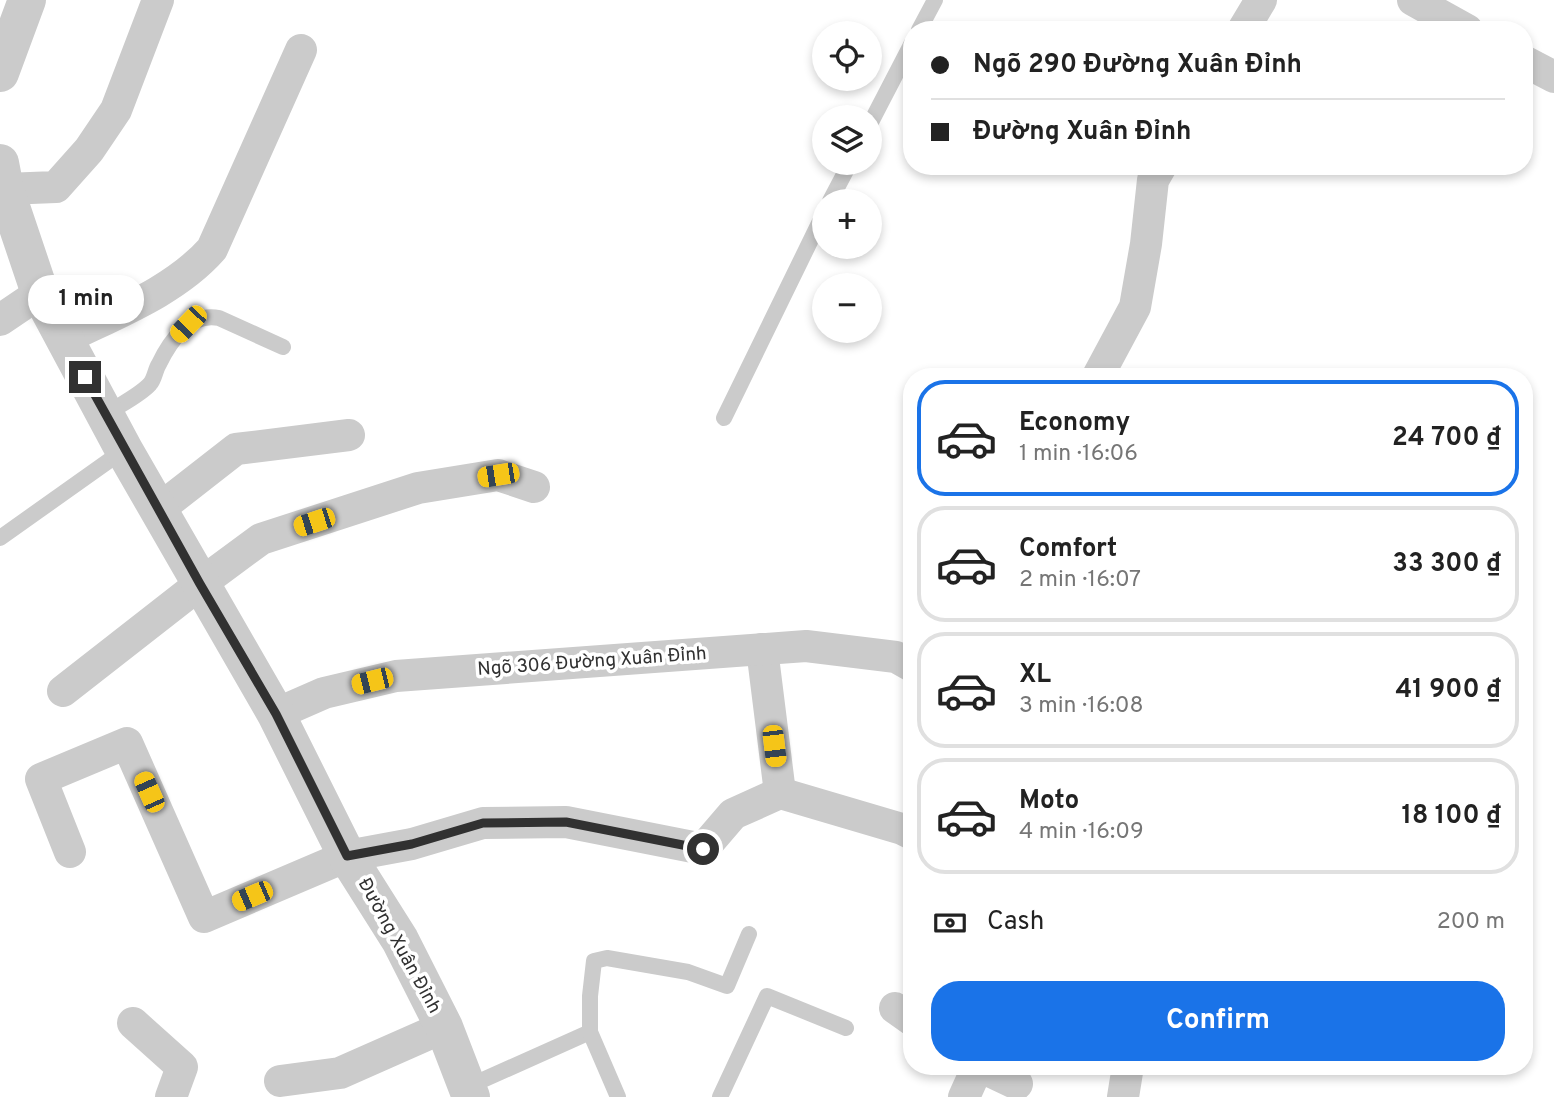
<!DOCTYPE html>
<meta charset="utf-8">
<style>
body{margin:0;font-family:Overpass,sans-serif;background:#f2f2f2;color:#222;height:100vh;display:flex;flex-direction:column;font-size:26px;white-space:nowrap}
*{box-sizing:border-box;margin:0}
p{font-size:23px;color:#767676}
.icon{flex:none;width:38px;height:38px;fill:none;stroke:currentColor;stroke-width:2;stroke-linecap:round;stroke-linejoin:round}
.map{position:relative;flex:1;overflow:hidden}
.drawer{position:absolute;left:903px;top:368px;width:630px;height:707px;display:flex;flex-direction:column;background:#fff;border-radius:28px;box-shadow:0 4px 10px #0003}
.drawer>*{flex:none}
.hud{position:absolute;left:903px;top:21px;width:630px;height:154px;border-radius:28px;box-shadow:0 4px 10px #0003;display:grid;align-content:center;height:154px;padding:0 28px;background:#fff}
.controls{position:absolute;left:812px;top:21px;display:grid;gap:14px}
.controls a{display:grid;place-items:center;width:70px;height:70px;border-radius:50%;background:#fff;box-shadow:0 4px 10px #0003;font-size:35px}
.end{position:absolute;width:32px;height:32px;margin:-16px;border:9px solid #313131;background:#fff;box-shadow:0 0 0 4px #fff}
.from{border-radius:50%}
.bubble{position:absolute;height:49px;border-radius:24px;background:#fff;box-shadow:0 4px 10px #0003;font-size:23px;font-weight:700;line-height:49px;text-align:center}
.car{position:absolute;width:21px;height:42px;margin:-21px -10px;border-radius:9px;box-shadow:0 0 5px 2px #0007;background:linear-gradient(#f5c518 24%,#345 0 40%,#f5c518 0 76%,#345 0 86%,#f5c518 0)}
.hud b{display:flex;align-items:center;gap:24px;height:66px;font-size:26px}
.hud b+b{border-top:2px solid #e0e0e0}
.hud i{width:18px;height:18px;background:#222}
ul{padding:12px 0 0;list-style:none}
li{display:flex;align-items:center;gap:21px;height:116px;margin:0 14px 10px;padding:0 14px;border:4px solid #e0e0e0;border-radius:28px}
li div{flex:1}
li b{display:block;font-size:26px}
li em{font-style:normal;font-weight:700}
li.active{border-color:#1a73e8}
li>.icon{width:63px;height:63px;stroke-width:1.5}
.pay{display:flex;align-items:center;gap:18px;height:77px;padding:0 28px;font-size:26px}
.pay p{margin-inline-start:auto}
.button{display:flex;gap:14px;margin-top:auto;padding:14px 28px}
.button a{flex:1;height:80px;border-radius:28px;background:#1a73e8;color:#fff;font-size:28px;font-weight:700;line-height:80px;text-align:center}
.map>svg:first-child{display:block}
</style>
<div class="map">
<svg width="1554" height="1097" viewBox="0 0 1554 1097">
<rect width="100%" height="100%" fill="#fff"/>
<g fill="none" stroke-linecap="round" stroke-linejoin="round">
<!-- service -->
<g stroke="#cbcbcb" stroke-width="16">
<polyline points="919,30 935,0"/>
<polyline points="870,124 912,43"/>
<polyline points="830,201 850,163"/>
<path d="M105,415c14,-10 34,-19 45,-31 5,-6 5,-14 9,-20 11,-23 31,-52 60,-46l64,29"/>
<polyline points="724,418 824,213"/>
<polyline points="0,538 124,450"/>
<polyline points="467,1087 590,1032"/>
<polyline points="618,1097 590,1032 590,996 594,961 607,958 688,972 727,986 749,934"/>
<polyline points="720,1097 767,996 846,1028"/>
</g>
<!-- minor -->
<g stroke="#cbcbcb" stroke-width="32">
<polyline points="1413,0 1467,30"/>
<polyline points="1243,30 1261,0"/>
<polyline points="1524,61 1554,77"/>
<polyline points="5,189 56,187 89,150 116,110 158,0"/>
<polyline points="0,320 40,293"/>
<path d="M64,339c50,-25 110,-47 148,-90l89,-199"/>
<polyline points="1098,376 1135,307 1146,244 1153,180 1161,166"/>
<polyline points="159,509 236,449 349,435"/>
<polyline points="762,649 780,793"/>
<polyline points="63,691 200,584 261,539 418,488 498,475 534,487"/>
<polyline points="276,714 324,693 396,676 806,646 896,657 912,666"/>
<polyline points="70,852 41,779 127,743 204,917 347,856 412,844 483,823 566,822 703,849 733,814 780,793 902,829 912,834"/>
<polyline points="895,1008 912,1020"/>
<polyline points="133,1023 182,1067 171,1097"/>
<polyline points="979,1066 1017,1084"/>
<polyline points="280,1081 340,1073 444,1027"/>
<polyline points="964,1097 978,1066"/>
<polyline points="1123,1097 1128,1066"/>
</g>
<!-- tertiary -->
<g stroke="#cbcbcb" stroke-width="38">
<polyline points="0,73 27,0"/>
<polyline points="0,163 5,189 40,293 124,450 276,714 347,856 400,940 444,1027 471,1097"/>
</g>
</g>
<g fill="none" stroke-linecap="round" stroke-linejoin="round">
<!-- route -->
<polyline stroke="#313131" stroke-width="9" points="85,377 200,584 276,714 347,856 412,844 483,823 566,822 703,849"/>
</g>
<g text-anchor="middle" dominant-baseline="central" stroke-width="7" stroke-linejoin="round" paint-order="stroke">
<!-- street labels -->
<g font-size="19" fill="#313131" stroke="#fff">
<text transform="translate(592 662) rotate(-4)">Ngõ 306 Đường Xuân Đỉnh</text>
<text transform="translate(399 946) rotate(61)">Đường Xuân Đỉnh</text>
</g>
</g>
</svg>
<div class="controls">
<a><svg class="icon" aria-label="locate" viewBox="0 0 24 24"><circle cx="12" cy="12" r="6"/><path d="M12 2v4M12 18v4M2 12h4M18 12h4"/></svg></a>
<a><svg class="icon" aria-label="layers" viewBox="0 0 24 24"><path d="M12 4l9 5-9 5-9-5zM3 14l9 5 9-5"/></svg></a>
<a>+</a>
<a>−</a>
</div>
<i class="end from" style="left:703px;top:849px"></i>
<i class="end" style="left:85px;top:377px"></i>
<div class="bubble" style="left:28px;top:275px;width:116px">1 min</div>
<i class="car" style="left:188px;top:324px;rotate:224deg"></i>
<i class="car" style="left:498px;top:475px;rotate:261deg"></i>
<i class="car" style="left:314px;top:522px;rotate:252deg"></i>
<i class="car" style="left:372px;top:681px;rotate:256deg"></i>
<i class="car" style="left:774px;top:746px;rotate:173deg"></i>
<i class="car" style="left:149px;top:792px;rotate:336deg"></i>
<i class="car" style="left:252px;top:896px;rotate:247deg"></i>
<div class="hud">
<b><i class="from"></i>Ngõ 290 Đường Xuân Đỉnh</b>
<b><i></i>Đường Xuân Đỉnh</b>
</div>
<section class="drawer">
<ul>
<li class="active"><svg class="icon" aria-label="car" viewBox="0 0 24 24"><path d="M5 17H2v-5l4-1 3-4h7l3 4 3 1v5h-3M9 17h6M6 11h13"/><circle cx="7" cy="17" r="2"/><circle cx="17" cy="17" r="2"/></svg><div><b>Economy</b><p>1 min · 16:06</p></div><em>24 700 ₫</em></li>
<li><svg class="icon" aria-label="car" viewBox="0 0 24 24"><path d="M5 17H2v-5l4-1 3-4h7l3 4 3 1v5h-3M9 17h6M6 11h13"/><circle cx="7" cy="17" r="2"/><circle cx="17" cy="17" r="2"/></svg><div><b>Comfort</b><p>2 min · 16:07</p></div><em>33 300 ₫</em></li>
<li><svg class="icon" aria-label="car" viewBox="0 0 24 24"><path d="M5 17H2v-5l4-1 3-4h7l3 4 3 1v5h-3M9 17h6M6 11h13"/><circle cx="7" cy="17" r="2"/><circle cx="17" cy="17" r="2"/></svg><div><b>XL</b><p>3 min · 16:08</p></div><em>41 900 ₫</em></li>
<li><svg class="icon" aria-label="car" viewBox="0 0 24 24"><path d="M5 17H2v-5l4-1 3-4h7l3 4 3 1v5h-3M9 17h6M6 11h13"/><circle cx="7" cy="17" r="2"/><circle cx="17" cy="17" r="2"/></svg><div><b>Moto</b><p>4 min · 16:09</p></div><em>18 100 ₫</em></li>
</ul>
<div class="pay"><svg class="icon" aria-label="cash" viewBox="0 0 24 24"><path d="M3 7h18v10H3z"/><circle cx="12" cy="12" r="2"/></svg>Cash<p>200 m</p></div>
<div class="button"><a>Confirm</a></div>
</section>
</div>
